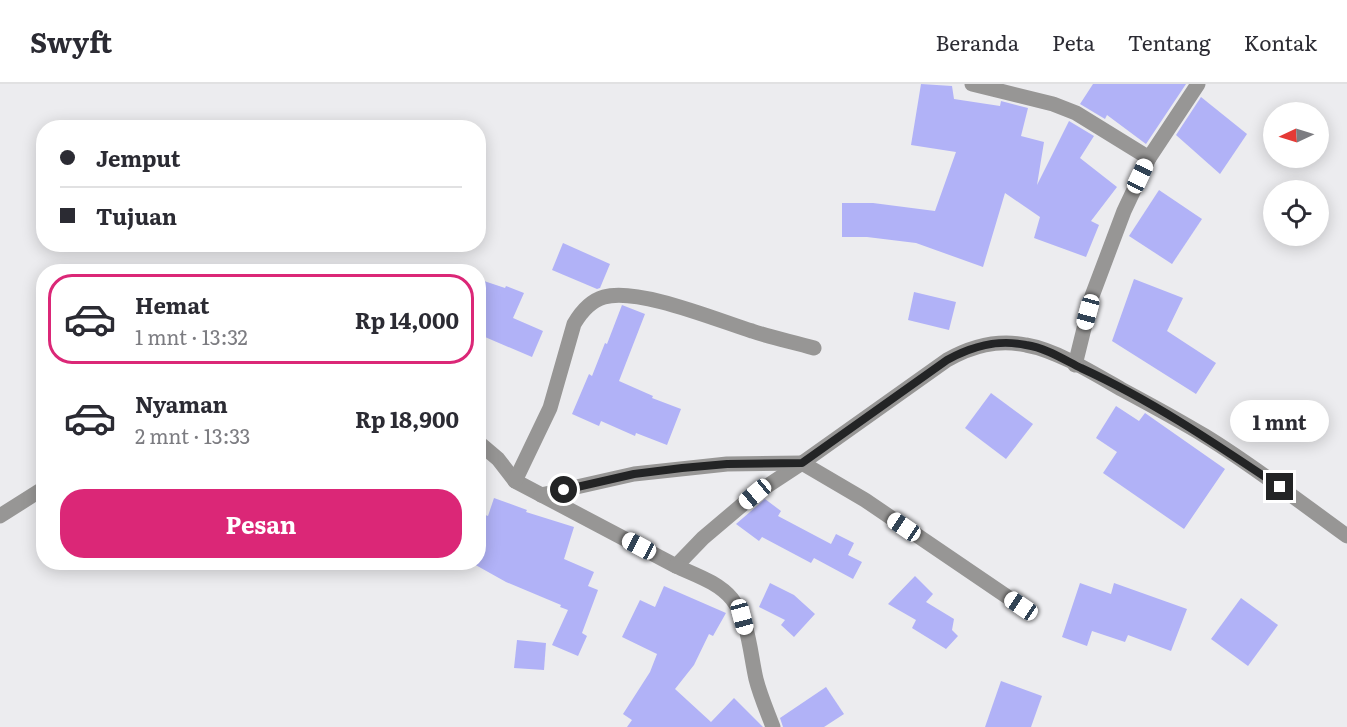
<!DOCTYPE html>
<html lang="id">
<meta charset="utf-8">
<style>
body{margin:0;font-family:Literata,serif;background:#f7f7f7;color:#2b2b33;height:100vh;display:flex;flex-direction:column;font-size:22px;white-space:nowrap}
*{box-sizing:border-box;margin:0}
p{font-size:20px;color:#7c7c81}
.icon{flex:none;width:33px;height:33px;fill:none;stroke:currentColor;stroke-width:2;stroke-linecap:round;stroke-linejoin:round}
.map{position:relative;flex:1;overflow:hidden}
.drawer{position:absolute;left:36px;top:180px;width:450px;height:306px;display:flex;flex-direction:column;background:#fff;border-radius:24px;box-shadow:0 3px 15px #0003}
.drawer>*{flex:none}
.banner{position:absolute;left:36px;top:36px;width:450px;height:132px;border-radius:24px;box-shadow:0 3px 15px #0003;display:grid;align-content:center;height:132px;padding:0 24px;background:#fff}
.needle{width:39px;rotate:266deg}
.tools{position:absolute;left:1263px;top:18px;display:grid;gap:12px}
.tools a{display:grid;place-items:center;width:66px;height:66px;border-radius:50%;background:#fff;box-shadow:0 3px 15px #0003;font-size:30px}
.end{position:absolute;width:27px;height:27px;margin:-14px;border:8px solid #232425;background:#fff;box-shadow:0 0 0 3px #fff}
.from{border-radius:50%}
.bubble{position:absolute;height:42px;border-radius:21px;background:#fff;box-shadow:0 3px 15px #0003;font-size:20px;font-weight:700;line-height:42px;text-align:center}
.car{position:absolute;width:18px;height:36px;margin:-18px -9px;border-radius:8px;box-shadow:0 0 4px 2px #0007;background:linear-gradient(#fff 24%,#345 0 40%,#fff 0 76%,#345 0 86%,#fff 0)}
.banner b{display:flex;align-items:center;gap:21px;height:57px;font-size:22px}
.banner b+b{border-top:2px solid #e1e1e2}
.banner i{width:15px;height:15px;background:#2b2b33}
ul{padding:10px 0 0;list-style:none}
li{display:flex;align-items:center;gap:18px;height:90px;margin:0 12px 9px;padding:0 12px;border:3px solid transparent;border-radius:24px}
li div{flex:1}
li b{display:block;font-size:22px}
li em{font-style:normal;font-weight:700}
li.current{border-color:#db2777}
li>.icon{width:54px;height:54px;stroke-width:1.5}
.button{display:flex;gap:12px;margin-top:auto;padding:12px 24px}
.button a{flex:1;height:69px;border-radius:24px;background:#db2777;color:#fff;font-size:24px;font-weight:700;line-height:69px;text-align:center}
header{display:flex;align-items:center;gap:36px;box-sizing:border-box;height:84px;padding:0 30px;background:#fff;border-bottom:2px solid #e1e1e2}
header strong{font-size:28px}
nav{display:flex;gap:33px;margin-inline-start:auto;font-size:21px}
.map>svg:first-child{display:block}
</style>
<header>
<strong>Swyft</strong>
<nav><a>Beranda</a><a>Peta</a><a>Tentang</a><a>Kontak</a></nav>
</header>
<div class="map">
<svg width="1347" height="643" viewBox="0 0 1347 643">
<rect width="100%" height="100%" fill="#ececef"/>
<!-- building -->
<g fill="#b1b2f7">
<polygon points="921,0 952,2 954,15 1000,22 1001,17 1028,24 1021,52 1044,58 1037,101 1069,37 1094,52 1080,74 1117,103 1091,137 1099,141 1086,173 1034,154 1040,133 1005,109 983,183 916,159 867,153 842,153 842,119 873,119 935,127 956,68 911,61"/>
<polygon points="1093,0 1186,0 1146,60 1107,31 1105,35 1080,20"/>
<polygon points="1201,13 1247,50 1220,90 1176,51"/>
<polygon points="1159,106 1202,135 1172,180 1129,152"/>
<polygon points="563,159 610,180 600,204 597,205 552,186"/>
<polygon points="478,195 505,204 506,202 524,209 513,234 543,247 532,273 478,250"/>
<polygon points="1134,195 1183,214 1167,247 1216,279 1196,310 1112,257"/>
<polygon points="914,208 956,218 949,246 908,236"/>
<polygon points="622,221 645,230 619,297 653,312 652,314 681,325 667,361 636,349 635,352 601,337 599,342 572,330 589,290 592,292 605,259 607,260"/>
<polygon points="991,309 1033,340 1006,375 965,344"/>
<polygon points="1116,322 1139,337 1145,329 1225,385 1184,445 1103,389 1117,368 1096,354"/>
<polygon points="494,414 527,426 526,428 574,443 564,475 594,488 588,502 598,506 582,549 587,552 578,572 552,561 568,526 560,523 561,521 506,498 472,479 478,478 478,428 488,432"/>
<polygon points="765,415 781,427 778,432 831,460 836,450 854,459 848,471 862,478 853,495 814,474 811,479 762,453 759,457 736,440"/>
<polygon points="915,492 933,510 926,518 954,535 952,546 958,552 946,565 912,544 916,536 888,520"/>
<polygon points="770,499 794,511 815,530 794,553 781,541 785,536 759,523"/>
<polygon points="1080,499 1111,510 1114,499 1187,525 1171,567 1128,551 1125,558 1092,547 1087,562 1062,553"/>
<polygon points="664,502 726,529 713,552 709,550 694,581 675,605 711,638 734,614 763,643 627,643 632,636 623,630 650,588 657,570 622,553 640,516 655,523"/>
<polygon points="1241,514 1278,541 1248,582 1211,555"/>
<polygon points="517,556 546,559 544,586 514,584"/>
<polygon points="1001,597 1042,612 1031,643 985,643"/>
<polygon points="826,603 844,630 824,643 783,643 780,634"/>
</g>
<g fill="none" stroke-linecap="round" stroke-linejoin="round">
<!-- minor -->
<g stroke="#979695" stroke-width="15">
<polyline points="972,0 1053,20 1076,29 1149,74"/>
<polyline points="1075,281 1092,212 1124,127 1149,74 1198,0"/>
<path d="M478,358l20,17 17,22 161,85 27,-28 52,-44 47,-31 145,-103c25,-14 50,-21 79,-15 30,5 69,29 95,44 28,15 56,30 84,47 49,30 95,66 142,100"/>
<path d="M515,397l35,-73 24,-84c7,-12 16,-23 30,-27 33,-10 113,23 148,34 20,7 42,11 62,17"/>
<polyline points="541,411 634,390 727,380 802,379 865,416 1021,522"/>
<polyline points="0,432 44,404"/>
<path d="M676,482c19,9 42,16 56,33 17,22 18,54 24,80 4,16 11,32 17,48"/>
</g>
</g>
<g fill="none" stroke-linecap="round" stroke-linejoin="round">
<!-- route -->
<path stroke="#232425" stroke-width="8" d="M564,406l70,-16 48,-6 45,-4 75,-1 145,-103c25,-14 50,-21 79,-15 20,3 37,14 55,23 70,32 135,76 199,119"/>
</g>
</svg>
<div class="tools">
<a><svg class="needle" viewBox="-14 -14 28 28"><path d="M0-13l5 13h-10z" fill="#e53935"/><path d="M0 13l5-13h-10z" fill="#7c7c81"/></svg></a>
<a><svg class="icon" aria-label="locate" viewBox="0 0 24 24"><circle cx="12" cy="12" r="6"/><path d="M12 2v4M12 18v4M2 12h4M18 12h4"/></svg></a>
</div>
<i class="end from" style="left:564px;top:406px"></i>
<i class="end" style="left:1280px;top:403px"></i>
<div class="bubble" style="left:1230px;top:316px;width:99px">1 mnt</div>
<i class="car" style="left:1140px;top:92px;rotate:25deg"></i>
<i class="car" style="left:1088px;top:228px;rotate:195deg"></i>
<i class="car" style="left:755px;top:410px;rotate:230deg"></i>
<i class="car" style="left:904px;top:443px;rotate:304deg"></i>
<i class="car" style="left:639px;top:462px;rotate:298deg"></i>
<i class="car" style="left:1021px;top:522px;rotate:304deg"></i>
<i class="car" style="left:742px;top:533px;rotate:165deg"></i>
<div class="banner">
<b><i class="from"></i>Jemput</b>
<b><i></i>Tujuan</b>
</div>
<section class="drawer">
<ul>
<li class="current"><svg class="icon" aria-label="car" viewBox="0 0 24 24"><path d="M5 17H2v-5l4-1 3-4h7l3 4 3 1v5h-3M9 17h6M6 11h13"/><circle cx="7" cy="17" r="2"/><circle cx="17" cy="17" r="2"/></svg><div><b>Hemat</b><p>1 mnt · 13:32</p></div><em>Rp 14,000</em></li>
<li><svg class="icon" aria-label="car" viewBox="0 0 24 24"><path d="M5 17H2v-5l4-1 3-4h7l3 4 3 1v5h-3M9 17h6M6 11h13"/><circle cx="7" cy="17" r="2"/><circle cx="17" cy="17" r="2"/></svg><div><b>Nyaman</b><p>2 mnt · 13:33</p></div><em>Rp 18,900</em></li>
</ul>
<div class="button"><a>Pesan</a></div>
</section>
</div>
